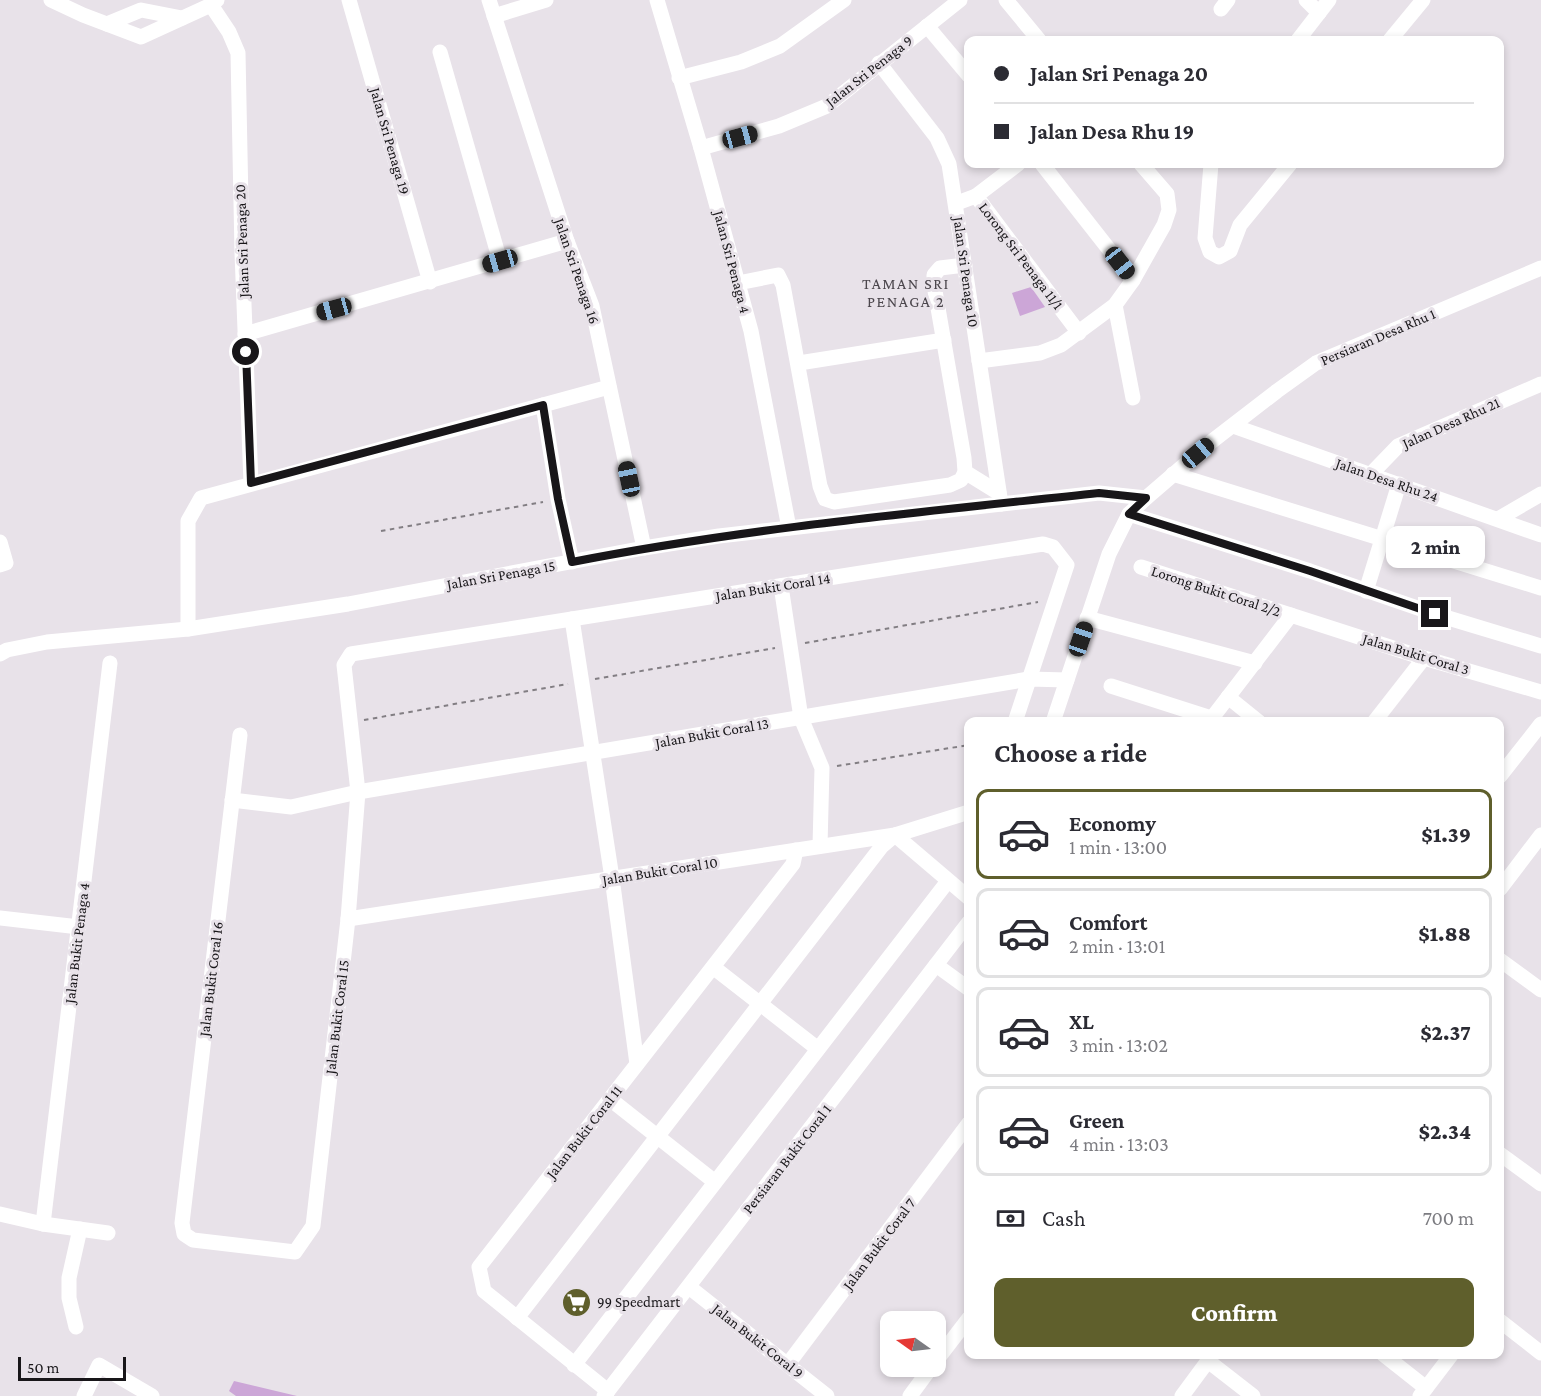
<!DOCTYPE html>
<meta charset="utf-8">
<style>
body{margin:0;font-family:"Crimson Pro",serif;background:#f7f7f7;color:#2b2b33;height:100vh;display:flex;flex-direction:column;font-size:22px;white-space:nowrap}
*{box-sizing:border-box;margin:0}
p{font-size:20px;color:#7c7c81}
.icon{flex:none;width:33px;height:33px;fill:none;stroke:currentColor;stroke-width:2;stroke-linecap:round;stroke-linejoin:round}
.map{position:relative;flex:1;overflow:hidden}
.panel{position:absolute;left:964px;top:717px;width:540px;height:642px;display:flex;flex-direction:column;background:#fff;border-radius:12px;box-shadow:0 3px 9px #0003}
.panel>*{flex:none}
.hud{position:absolute;left:964px;top:36px;width:540px;height:132px;border-radius:12px;box-shadow:0 3px 9px #0003;display:grid;align-content:center;height:132px;padding:0 30px;background:#fff}
.needle{width:39px;rotate:284deg}
.tools{position:absolute;left:880px;top:1311px;display:grid;gap:12px}
.tools a{display:grid;place-items:center;width:66px;height:66px;border-radius:12px;background:#fff;box-shadow:0 3px 9px #0003;font-size:30px}
.scale{position:absolute;left:18px;bottom:15px;width:108px;box-sizing:border-box;padding-left:6px;border:3px solid #181619;border-top:0;font-size:16px;line-height:21px;white-space:nowrap;color:#181619;-webkit-text-stroke:4px #e8e2e9;paint-order:stroke}
.end{position:absolute;width:27px;height:27px;margin:-14px;border:8px solid #181619;background:#fff;box-shadow:0 0 0 3px #fff}
.from{border-radius:50%}
.bubble{position:absolute;height:42px;border-radius:12px;background:#fff;box-shadow:0 3px 9px #0003;font-size:20px;font-weight:800;line-height:42px;text-align:center}
.car{position:absolute;width:18px;height:36px;margin:-18px -9px;border-radius:8px;box-shadow:0 0 4px 2px #0007;background:linear-gradient(#222 24%,#8ab4d8 0 40%,#222 0 76%,#8ab4d8 0 86%,#222 0)}
.hud b{display:flex;align-items:center;gap:21px;height:57px;font-size:22px}
.hud b+b{border-top:2px solid #e1e1e2}
.hud i{width:15px;height:15px;background:#2b2b33}
ul{padding:0;list-style:none}
li{display:flex;align-items:center;gap:18px;height:90px;margin:0 12px 9px;padding:0 18px;border:3px solid #e1e1e2;border-radius:12px}
li div{flex:1}
li b{display:block;font-size:22px}
li em{font-style:normal;font-weight:800}
li.selected{border-color:#5f5f2c}
li>.icon{width:54px;height:54px;stroke-width:1.5}
h2{padding:0 30px;font-size:27px;line-height:72px}
.pay{display:flex;align-items:center;gap:15px;height:66px;padding:0 30px;font-size:22px}
.pay p{margin-inline-start:auto}
.action{display:flex;gap:12px;margin-top:auto;padding:12px 30px}
.action a{flex:1;height:69px;border-radius:12px;background:#5f5f2c;color:#fff;font-size:24px;font-weight:800;line-height:69px;text-align:center}
.map>svg:first-child{display:block}
</style>
<div class="map">
<svg width="1541" height="1396" viewBox="0 0 1541 1396">
<rect width="100%" height="100%" fill="#e8e2e9"/>
<!-- green -->
<g fill="#cca6d7">
<polygon points="1031,287 1045,307 1020,316 1012,293"/>
<polygon points="234,1381 297,1396 236,1396 229,1391"/>
</g>
<g fill="none" stroke-linecap="round" stroke-linejoin="round">
<!-- path -->
<g stroke="#827e83" stroke-width="2" stroke-dasharray="4.5 4.5" stroke-linecap="butt">
<polyline points="381,531 543,502"/>
<polyline points="805,643 1038,602"/>
<polyline points="595,679 775,648"/>
<polyline points="364,720 568,684"/>
<polyline points="837,766 969,745"/>
</g>
<!-- minor -->
<g stroke="#fff" stroke-width="15">
<polyline points="51,0 83,15 141,37 211,5 217,0"/>
<polyline points="349,0 430,282"/>
<polyline points="489,0 567,241 592,306 644,548"/>
<polyline points="657,0 701,148 751,331 789,528"/>
<polyline points="1006,0 1039,40"/>
<polyline points="1306,0 1319,13"/>
<polyline points="211,5 229,32 238,53 242,253 251,483"/>
<polyline points="1221,9 1228,0"/>
<polyline points="494,16 546,0"/>
<polyline points="107,24 141,10 182,18"/>
<polyline points="927,26 969,76"/>
<polyline points="1298,40 1329,0"/>
<polyline points="1390,40 1423,0"/>
<polyline points="440,52 500,261"/>
<polyline points="879,63 937,138 949,164 1001,504"/>
<polyline points="679,78 741,62 780,46 844,0"/>
<polyline points="701,148 779,126 827,106 960,0"/>
<polyline points="1042,164 1133,280"/>
<polyline points="1211,164 1205,238 1210,252 1219,257 1230,251 1240,225 1290,164"/>
<polyline points="976,196 1018,164"/>
<polyline points="957,203 976,196 1079,333"/>
<polyline points="738,283 778,275 783,285 820,486 825,499 834,502 950,485 961,480 965,472 964,458 934,285 934,275 940,268 965,265"/>
<polyline points="1115,305 1133,398"/>
<polyline points="245,334 567,241"/>
<polyline points="979,361 1040,353 1061,345 1115,305 1133,280 1164,225 1169,210 1167,194 1141,164"/>
<polyline points="799,363 944,340"/>
<polyline points="543,405 558,499 572,562"/>
<polyline points="1233,426 1541,535"/>
<polyline points="965,472 999,493"/>
<polyline points="1173,474 1541,588"/>
<polyline points="1370,475 1398,446 1541,384"/>
<polyline points="1129,514 1310,571 1435,614 1541,646"/>
<polyline points="1498,519 1541,494"/>
<polyline points="0,542 6,563 0,565"/>
<polyline points="1141,567 1424,658 1541,692"/>
<polyline points="781,586 801,718 822,768 820,846"/>
<polyline points="1366,591 1399,484"/>
<polyline points="1087,618 1255,663"/>
<polyline points="572,619 612,878 637,1064"/>
<polyline points="188,629 188,521 201,498 609,387"/>
<polyline points="0,654 7,650 47,642 188,629 348,604 644,548 719,536 1099,493 1146,498"/>
<polyline points="1111,686 1211,718"/>
<polyline points="1228,697 1259,722"/>
<polyline points="1053,722 1109,554 1129,514 1146,498 1211,442 1277,391 1316,363 1541,268"/>
<polyline points="1209,722 1291,615"/>
<polyline points="1374,722 1424,658"/>
<polyline points="240,735 182,1223 184,1234 193,1240 295,1252 313,1226 348,919 358,792 344,665 351,654 1043,544 1053,547 1067,565 1015,722"/>
<polyline points="1500,776 1541,724"/>
<polyline points="232,800 291,807 358,792 1029,679 1067,680"/>
<polyline points="895,835 969,898"/>
<polyline points="1500,889 1541,835"/>
<polyline points="0,918 79,927"/>
<polyline points="348,919 895,835 969,812"/>
<polyline points="1500,960 1541,990"/>
<polyline points="936,965 969,989"/>
<polyline points="713,967 818,1049"/>
<polyline points="610,1099 715,1182"/>
<polyline points="1500,1154 1541,1184"/>
<polyline points="0,1214 43,1224 108,1233"/>
<polyline points="43,1224 110,663"/>
<polyline points="689,1287 827,1396"/>
<polyline points="517,1318 882,846 895,835"/>
<polyline points="1500,1321 1541,1353"/>
<polyline points="76,1327 69,1298 69,1278 80,1229"/>
<polyline points="1383,1354 1426,1388"/>
<polyline points="936,1361 969,1318"/>
<polyline points="1208,1361 1253,1396"/>
<polyline points="788,1364 969,1123"/>
<polyline points="574,1365 948,881"/>
<polyline points="608,1391 484,1291 479,1267 793,864 796,850"/>
<polyline points="84,1396 99,1365 152,1396"/>
<polyline points="604,1396 969,922"/>
<polyline points="910,1396 932,1366"/>
<polyline points="1182,1396 1213,1354"/>
<polyline points="1420,1396 1452,1354"/>
</g>
</g>
<g fill="none" stroke-linecap="round" stroke-linejoin="round">
<!-- route -->
<path stroke="#181619" stroke-width="8" d="M246,352l5,131 292,-78 15,94 14,63c174,-34 351,-50 527,-69l47,5 -17,16 181,57 125,43"/>
</g>
<!-- icons -->
<defs>
<symbol id="supermarket-disc" viewBox="-11 -11 22 22"><circle r="9.5" fill="#5f5f2c" stroke="#e8e2e9"/><path d="M-6-5.5h2.5l.6 2H6L4.5 2H-2.5L-4.4-4H-6ZM-1.5 3.2a1.3 1.3 0 1 0 .1 0ZM3 3.2a1.3 1.3 0 1 0 .1 0Z" fill="#fff"/></symbol>
</defs>
<g fill-rule="evenodd">
<use href="#supermarket-disc" x="560" y="1286" width="33" height="33"/>
</g>
<g text-anchor="middle" dominant-baseline="central" stroke-width="6" stroke-linejoin="round" paint-order="stroke">
<!-- street labels -->
<g font-size="15" fill="#181619" stroke="#e8e2e9">
<text transform="translate(869 71) rotate(-38)">Jalan Sri Penaga 9</text>
<text transform="translate(390 141) rotate(74)">Jalan Sri Penaga 19</text>
<text transform="translate(242 241) rotate(-92)">Jalan Sri Penaga 20</text>
<text transform="translate(1021 256) rotate(53)">Lorong Sri Penaga 11/1</text>
<text transform="translate(732 262) rotate(75)">Jalan Sri Penaga 4</text>
<text transform="translate(577 271) rotate(71)">Jalan Sri Penaga 16</text>
<text transform="translate(966 272) rotate(82)">Jalan Sri Penaga 10</text>
<text transform="translate(1378 337) rotate(-23)">Persiaran Desa Rhu 1</text>
<text transform="translate(1451 423) rotate(-24)">Jalan Desa Rhu 21</text>
<text transform="translate(1387 480) rotate(19)">Jalan Desa Rhu 24</text>
<text transform="translate(501 575) rotate(-10)">Jalan Sri Penaga 15</text>
<text transform="translate(773 587) rotate(-9)">Jalan Bukit Coral 14</text>
<text transform="translate(1216 591) rotate(18)">Lorong Bukit Coral 2/2</text>
<text transform="translate(1416 654) rotate(17)">Jalan Bukit Coral 3</text>
<text transform="translate(712 733) rotate(-10)">Jalan Bukit Coral 13</text>
<text transform="translate(660 871) rotate(-9)">Jalan Bukit Coral 10</text>
<text transform="translate(77 943) rotate(-83)">Jalan Bukit Penaga 4</text>
<text transform="translate(211 979) rotate(-83)">Jalan Bukit Coral 16</text>
<text transform="translate(337 1017) rotate(-83)">Jalan Bukit Coral 15</text>
<text transform="translate(584 1132) rotate(-52)">Jalan Bukit Coral 11</text>
<text transform="translate(787 1159) rotate(-52)">Persiaran Bukit Coral 1</text>
<text transform="translate(879 1244) rotate(-53)">Jalan Bukit Coral 7</text>
<text transform="translate(758 1341) rotate(38)">Jalan Bukit Coral 9</text>
</g>
<!-- poi labels -->
<g font-size="15" fill="#181619" stroke="#e8e2e9" text-anchor="start">
<text x="597" y="1302">99 Speedmart</text>
</g>
<!-- neighbourhood labels -->
<g font-size="16" letter-spacing="1.5" fill="#4c474d" stroke="#e8e2e9">
<text x="906" y="283">TAMAN SRI<tspan x="906" dy="18">PENAGA 2</tspan></text>
</g>
</g>
</svg>
<div class="tools">
<a><svg class="needle" viewBox="-14 -14 28 28"><path d="M0-13l5 13h-10z" fill="#e53935"/><path d="M0 13l5-13h-10z" fill="#7c7c81"/></svg></a>
</div>
<div class="scale">50 m</div>
<i class="end from" style="left:246px;top:352px"></i>
<i class="end" style="left:1435px;top:614px"></i>
<div class="bubble" style="left:1386px;top:526px;width:99px">2 min</div>
<i class="car" style="left:740px;top:137px;rotate:75deg"></i>
<i class="car" style="left:500px;top:261px;rotate:254deg"></i>
<i class="car" style="left:1120px;top:263px;rotate:142deg"></i>
<i class="car" style="left:334px;top:309px;rotate:255deg"></i>
<i class="car" style="left:1198px;top:453px;rotate:50deg"></i>
<i class="car" style="left:629px;top:479px;rotate:348deg"></i>
<i class="car" style="left:1081px;top:639px;rotate:19deg"></i>
<div class="hud">
<b><i class="from"></i>Jalan Sri Penaga 20</b>
<b><i></i>Jalan Desa Rhu 19</b>
</div>
<section class="panel">
<h2>Choose a ride</h2>
<ul>
<li class="selected"><svg class="icon" aria-label="car" viewBox="0 0 24 24"><path d="M5 17H2v-5l4-1 3-4h7l3 4 3 1v5h-3M9 17h6M6 11h13"/><circle cx="7" cy="17" r="2"/><circle cx="17" cy="17" r="2"/></svg><div><b>Economy</b><p>1 min · 13:00</p></div><em>$1.39</em></li>
<li><svg class="icon" aria-label="car" viewBox="0 0 24 24"><path d="M5 17H2v-5l4-1 3-4h7l3 4 3 1v5h-3M9 17h6M6 11h13"/><circle cx="7" cy="17" r="2"/><circle cx="17" cy="17" r="2"/></svg><div><b>Comfort</b><p>2 min · 13:01</p></div><em>$1.88</em></li>
<li><svg class="icon" aria-label="car" viewBox="0 0 24 24"><path d="M5 17H2v-5l4-1 3-4h7l3 4 3 1v5h-3M9 17h6M6 11h13"/><circle cx="7" cy="17" r="2"/><circle cx="17" cy="17" r="2"/></svg><div><b>XL</b><p>3 min · 13:02</p></div><em>$2.37</em></li>
<li><svg class="icon" aria-label="car" viewBox="0 0 24 24"><path d="M5 17H2v-5l4-1 3-4h7l3 4 3 1v5h-3M9 17h6M6 11h13"/><circle cx="7" cy="17" r="2"/><circle cx="17" cy="17" r="2"/></svg><div><b>Green</b><p>4 min · 13:03</p></div><em>$2.34</em></li>
</ul>
<div class="pay"><svg class="icon" aria-label="cash" viewBox="0 0 24 24"><path d="M3 7h18v10H3z"/><circle cx="12" cy="12" r="2"/></svg>Cash<p>700 m</p></div>
<div class="action"><a>Confirm</a></div>
</section>
</div>
